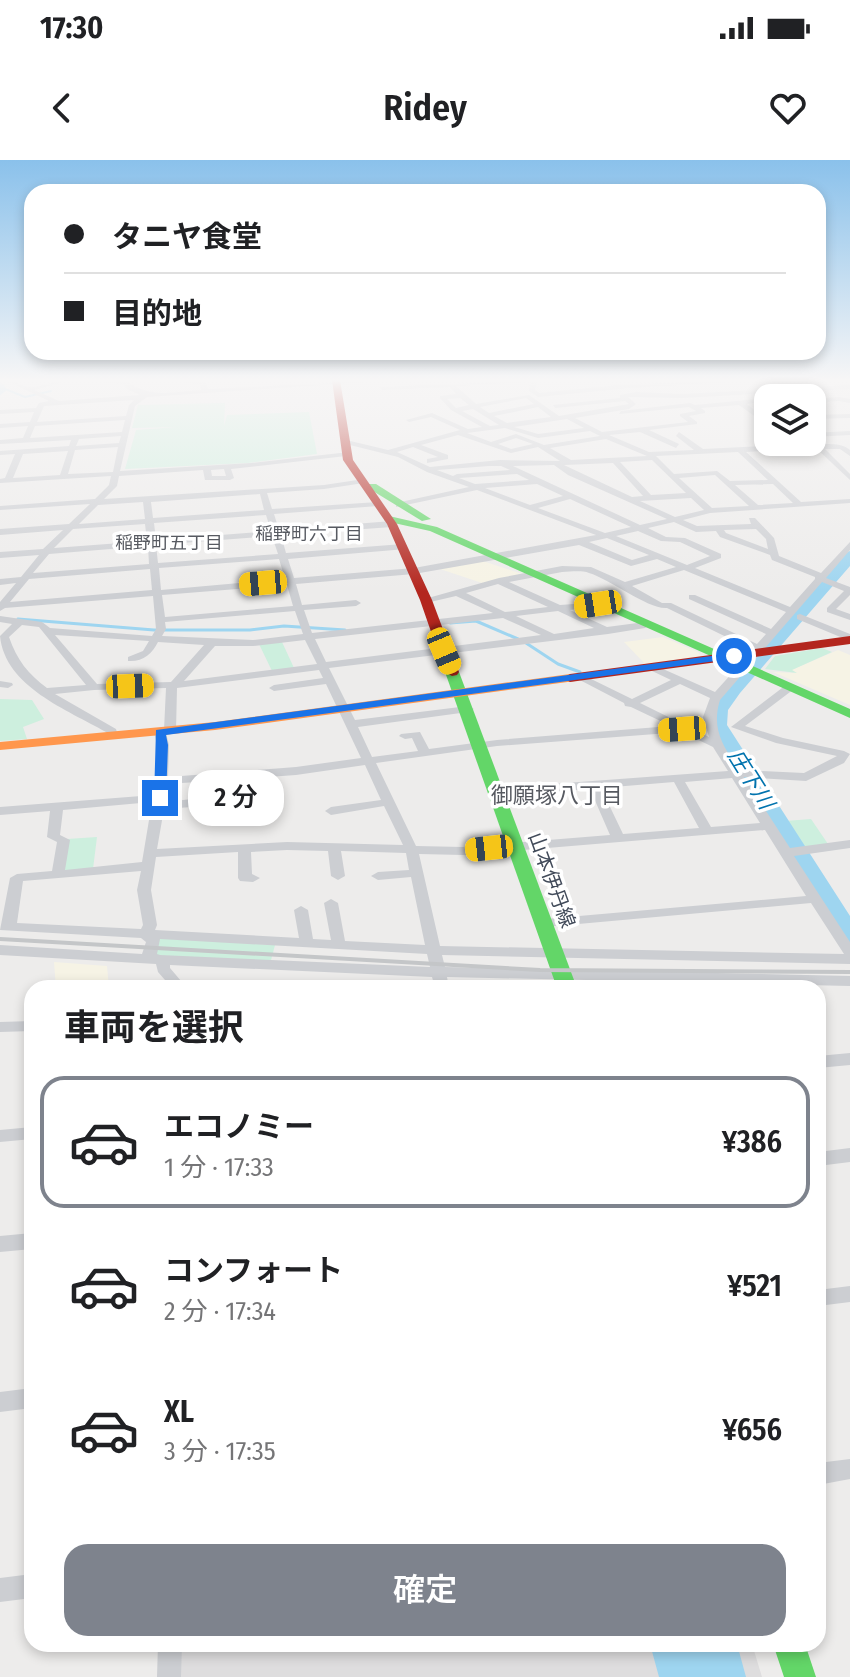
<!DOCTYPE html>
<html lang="ja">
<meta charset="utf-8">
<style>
body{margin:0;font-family:"Fira Sans Condensed","Noto Sans JP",sans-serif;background:#f6f6f6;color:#202124;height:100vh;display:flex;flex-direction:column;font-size:30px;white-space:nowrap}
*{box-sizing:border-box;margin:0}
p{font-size:26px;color:#757577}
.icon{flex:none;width:44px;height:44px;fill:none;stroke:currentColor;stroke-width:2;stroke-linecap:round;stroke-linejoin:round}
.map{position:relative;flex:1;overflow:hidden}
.sheet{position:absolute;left:24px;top:820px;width:802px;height:672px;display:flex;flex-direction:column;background:#fff;border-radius:24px;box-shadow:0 4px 12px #0003}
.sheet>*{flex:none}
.guide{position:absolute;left:24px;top:24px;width:802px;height:176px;border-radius:24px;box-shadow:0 4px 12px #0003;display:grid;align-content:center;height:176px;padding:0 40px;background:#fff}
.tools{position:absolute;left:754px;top:224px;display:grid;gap:16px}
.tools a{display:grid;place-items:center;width:72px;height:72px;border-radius:16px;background:#fff;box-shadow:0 4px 12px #0003;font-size:40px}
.end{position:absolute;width:36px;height:36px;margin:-18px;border:10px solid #1a73e8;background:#fff;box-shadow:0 0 0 4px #fff}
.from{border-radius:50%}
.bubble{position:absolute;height:56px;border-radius:24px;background:#fff;box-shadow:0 4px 12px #0003;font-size:26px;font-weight:600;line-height:56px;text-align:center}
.car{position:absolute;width:24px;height:48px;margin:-24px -12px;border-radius:10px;box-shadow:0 0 6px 2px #0007;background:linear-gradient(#f5c518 24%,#345 0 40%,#f5c518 0 76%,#345 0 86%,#f5c518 0)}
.guide b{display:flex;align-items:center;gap:28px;height:76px;font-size:30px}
.guide b+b{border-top:2px solid #e0e0e0}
.guide i{width:20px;height:20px;background:#202124}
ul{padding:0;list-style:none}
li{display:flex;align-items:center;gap:24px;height:132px;margin:0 16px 12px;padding:0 24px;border:4px solid transparent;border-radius:24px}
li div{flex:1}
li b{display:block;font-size:30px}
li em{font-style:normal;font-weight:600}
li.on{border-color:#7e838d}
li>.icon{width:72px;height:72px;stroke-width:1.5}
h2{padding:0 40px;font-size:36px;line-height:96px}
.action{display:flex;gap:16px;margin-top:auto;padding:16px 40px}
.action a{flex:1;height:92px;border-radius:24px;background:#7e838d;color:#fff;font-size:32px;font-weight:600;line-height:92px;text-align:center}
.status{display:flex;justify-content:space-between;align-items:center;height:56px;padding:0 40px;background:#fff;direction:ltr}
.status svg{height:22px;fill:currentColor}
header{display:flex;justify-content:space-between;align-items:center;height:104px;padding:0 40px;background:#fff;font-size:36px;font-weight:600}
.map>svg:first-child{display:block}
</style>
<div class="status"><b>17:30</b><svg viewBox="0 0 49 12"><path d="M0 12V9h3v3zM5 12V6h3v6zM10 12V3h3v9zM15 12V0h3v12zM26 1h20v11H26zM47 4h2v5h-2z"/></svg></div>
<header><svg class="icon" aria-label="back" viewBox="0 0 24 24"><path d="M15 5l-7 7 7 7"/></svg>Ridey<svg class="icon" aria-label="heart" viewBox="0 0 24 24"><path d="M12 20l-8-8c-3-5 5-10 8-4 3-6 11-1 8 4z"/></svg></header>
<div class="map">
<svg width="850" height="1517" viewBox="0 0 850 1517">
<rect width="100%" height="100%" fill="#edeceb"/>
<!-- commercial -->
<g fill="#f6f3e5">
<polygon points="483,401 522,414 482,423 440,409"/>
<polygon points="663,477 698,492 701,496 645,504 624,482"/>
<polygon points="838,490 850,495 850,545 773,512 795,513 791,510"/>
<polygon points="54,802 107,806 109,828 56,828"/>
</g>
<!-- education -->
<polygon fill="#deddde" points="181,1484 752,1484 762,1517 180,1517"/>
<!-- green -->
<g fill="#cdefde">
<polygon points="225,243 224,266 227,255 309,252 317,294 248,303 125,309 136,270 177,267 132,268 138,245"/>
<polygon points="282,482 294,508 272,511 259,484"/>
<polygon points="822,488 832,492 792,510 797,513 765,509 775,496"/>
<polygon points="0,539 32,540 44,559 23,567 27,579 0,581"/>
<polygon points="811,659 828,684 803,689 785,661"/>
<polygon points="97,677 93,709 63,711 67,679"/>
<polygon points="157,778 275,785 270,804 151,795"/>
</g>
<!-- water -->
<polygon fill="#9ed5f0" points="650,1484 737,1484 746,1517 659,1517"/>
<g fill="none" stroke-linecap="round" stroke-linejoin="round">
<!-- stream-far1 -->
<polyline stroke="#9ed5f0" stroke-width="2" points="0,227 25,237 51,231"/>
<!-- stream -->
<g stroke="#9ed5f0" stroke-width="3">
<polyline points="18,459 154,470 250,470 284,466 345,470"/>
<polyline points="450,463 476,461 518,479"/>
<polyline points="526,483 558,504 580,512"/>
</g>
<!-- river -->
<g fill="#9ed5f0" fill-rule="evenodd">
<polygon points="0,223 4,224 6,231 0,235"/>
<polygon points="850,391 850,406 740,533 728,550 727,565 850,756 850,784 841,782 837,776 707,565 708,550 725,525 844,393"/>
</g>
<!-- street -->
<g fill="#ccced2" fill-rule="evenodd">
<path d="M5,220c9,0 17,7 25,7 13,0 27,-7 40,-7l-36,10 25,11 81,-6 -11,-5 -6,-6 -42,-4h44c25,19 45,12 76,10l-1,-6 -15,-1 2,-3 18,1 3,8 187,-9 -248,17 -12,9 -15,65 131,-8 98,-11v4h-3l-115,13 3,9 -4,2h-25l-2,-10 -84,6 -2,10 -13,13 220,-14 40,-6v4l-40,6 -57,4 5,16 106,-7 4,2 -4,2 -104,8 5,16 113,-9 4,3 -4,3 -111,8 5,18 117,-9 3,1v4l-118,10 6,19 120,-10 182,-33 -119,-45 -81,17v-4l73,-16 -42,-15 -29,-15 -56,-14v-4l46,11 72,-20 -29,-13 -22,5 -3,-2 26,-7 36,16 14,-2 -31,-17 -11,-12v-2l16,-2 -6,-7 -68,3 -2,-3 164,-7 -7,2 -2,8 4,3 90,-9 136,-4 -136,8 -91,9 -9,-6 1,-9 -74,4 20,18 53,-9 30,21 70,-12 -4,-3 -70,7 -2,-3 67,-7v-3l16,-3 46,2 168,-9v4l-168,9 -54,-1 8,7 -7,5 -54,9 27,14 86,-10 -8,-6v-2l16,-3 -7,-4 -70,7 2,-3 69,-8 5,2 63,-6 2,3 -13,2 21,17v5l-29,-21 -38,3 4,3v2l-16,3 8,6v2l-48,6 30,14 -3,4 -36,-16 -31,3 40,17 45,-2 -18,-14 3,-4 24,17 105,-5 4,-2c12,4 28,-1 38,8v6l-10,-7h-15l25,25v6l-34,-32 -70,4 55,50 49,-3v4l-140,10 -27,7 14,6 54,-2 -2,-6h6l19,20 5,18 42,17 29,-31v8l-24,28 24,9v8l-14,14 14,5v6l-23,-8v-4l17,-17 -22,-9 -102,118c-9,29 3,46 19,70l65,3 33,-17 -61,-13 -45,-16 55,-42h8v4l-49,37 38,12 61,13 6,3 -6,9 -38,18 -62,-4 46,71 60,-8v8l-56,8 56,86v22l-408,-9 3,12 405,9v10l-403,-9 2,11h-14l-3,-11 -262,-12v3l17,20h-15l-14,-16 -2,-8 -156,-9v-10l142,9 4,-12 -5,-4 -141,-8 10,-52 7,-4 35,-3 5,-29 -10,-5 3,-26 -50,4v-8l154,-12 3,-50 -3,-13 6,-3 4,1 2,-42 -72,2 -39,4 61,35 2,7 -6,3 -4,-1 -2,-6c-38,-22 -101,-45 -106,-96l12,-12 -12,-2v-6l42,6 8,6 102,8 4,-7 -3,-33 -148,12 -5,3v-9l16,-19 -16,2v-6l21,-2 18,-22 -39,3v-6l43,-3 20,-19 -63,5v-6l69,-5 21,-20 -90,6v-4l95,-7 14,-14 2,-9 -111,7v-4l5,-1 10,-24 -15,1v-4l69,-5 2,-6 -71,4v-4l23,-2 5,-12 -28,2v-4l30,-2 4,-10 -34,2v-4l36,-2 3,-5 10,-2zM460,238l9,7 -13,3 -9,-9zM526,238l8,6 -45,9 -9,-6zM134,240l-5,5 -3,11 -89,6 7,-16zM538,247l13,10 -44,6 -13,-7zM473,249l26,16 -9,1 -28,-15zM567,259l17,9 -46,6 -24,-7zM125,260l-3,12 -92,6 5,-12zM505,268l33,10 52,-7 10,5 -56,9 -28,-11 -25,8 -24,-9zM458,275l53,18 27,-6 22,14 -60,-1 -70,7 -33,-15 16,-5 25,10 -11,2v4l21,-4v-4l-27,-10zM121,276l-2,7 -43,3 3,-7zM516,278l17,6 -22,5 -13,-5zM606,279l41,17 -76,4 -21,-12zM118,287l-5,25 -45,2 7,-24zM68,291l-8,24 -47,3 10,-24zM738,292l30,28 -38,1 -13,-10 -43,3 -18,-18zM652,300l34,33 -35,2 -31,-33zM613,303l30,33 -11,1 -68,-32zM554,305l14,10 99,44 -27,6 -127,-59zM489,306h12l9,4 -53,4 -4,2 -16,-6zM224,309l2,7h-14l-1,-6zM517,314l12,6 -54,4 -16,-6zM715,315l34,31 -37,2 -33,-30zM537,324l26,12 -33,9 -45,-17zM773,324l20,19 -35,2 -23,-20zM260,334l4,16 -111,8 -2,-16zM691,338l13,12 -29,7 -35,-16zM570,339l61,28 -26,6 -67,-25zM143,342l2,17 -66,5 19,-19zM266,355l5,16 -115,9 -2,-17zM674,362l22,10 20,-1 4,6 50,18 2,5 43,17v2l-25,28 -95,-39 26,-10v-4l-36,-16 -19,-1 -18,-9zM145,364l2,17 -93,7 19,-19zM756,369l10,10 2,10 -42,-16 -2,-3zM638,371l23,10 19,1 30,14 -23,9 -71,-29zM272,376l6,18 -120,9 -2,-18zM607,378l42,17 -17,5 -43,-18zM579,385l52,21 26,-7 19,8 -51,15 -34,-15 -29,-1 -63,12 -78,22 5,3 30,-7 37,17 -181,20 -8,-23 52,-4 5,-3 -5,-3 -54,5 -6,-21 118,-10zM148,386l1,18 -116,9 16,-19zM279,399l6,20 -124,11 -2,-22zM150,409l2,21 -142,12 19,-23zM684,410l102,42 -15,17 -76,-34h-6v4l77,35 -9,10 -86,-41h-9l-30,-17zM562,412c8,0 19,-2 27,1 21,6 60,37 78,35l86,42 -38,42 -61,-27 -4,1v4l21,10 -39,19 -47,-23h-8l-1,2 48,25 1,3 6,1 40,19 -174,14 -68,9 -9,-17 -19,2 -2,2 6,3 7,-1 6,13 -46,6 -14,-30 110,-15 6,-3 -6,-3 -113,14 -26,-52 279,-34 37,-6 5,-3 -5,-3 -38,5 -37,-17 31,-4v-4l-41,3 -51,-23zM498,424l50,23 -43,5 -39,-19zM287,425l6,21 -128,11 -3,-22zM295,451l8,23 -50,6 -91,-4 4,-7 -1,-7zM558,451l36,17 -40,6 -38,-18zM503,458l38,17 -215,27 -11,-23zM22,465l17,2 47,58 -39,3c-19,-14 -30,-28 -38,-51zM55,475l94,6 -6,10 -15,6v4c15,1 24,-7 30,-19l46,3 -33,37 -74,2zM305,480l12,24 -133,17 31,-35h38zM319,510l4,8 -49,7 -5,3 5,3 52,-7 35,74 -65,9 -128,10 1,-32 -3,-12h8l2,-2 1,-43zM680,524l30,14 -7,19 6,20 -69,-34zM682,572l31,15 15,24 -230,17 -6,4 6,4 92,-7 20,46 -147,12 -47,-1 -40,-83 121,-17zM365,605l16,35 -50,7 -6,4 6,4 53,-9 19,39 -116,-3 -130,7 7,-40 28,-2 6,-4 -6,-4 -27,3 3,-18 128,-9zM732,618l28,45 -49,4 -26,-45zM674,622l25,46 -76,6 -22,-46zM152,642l-10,60 -77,8 5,-30 -10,-5 3,-25zM765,670l41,66 -261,23 -7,4 7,4 266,-24 33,51 -404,-8 -21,-92 44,1zM287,690l41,1 3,25 7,4 7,-4 -4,-25 65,2 3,17 -31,2 -7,4 7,4 33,-3 14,68 -80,-4 -7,-38 -7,-4 -7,4 7,37 -18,-1 -5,-29 -7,-4 -7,4 5,28 -144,-8 2,-5 -6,-35 5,-33 82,-5v26l2,3 13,1 7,-4 -8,-4 -1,-22zM141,711l-4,19 6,35 -2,4 -124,-6 6,-42zM160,779l267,15 3,13 -270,-12 -3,-1z"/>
<polygon points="839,237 850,239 850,243 839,241 821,242 822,244 819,246 812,243 812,239"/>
<polygon points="850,254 850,258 812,259 812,255"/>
<polygon points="850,271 850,275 812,277 812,273"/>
<polygon points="800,454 850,474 850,481 797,459 797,455"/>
<polygon points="0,521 12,523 13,525 8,528 0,527"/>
<polygon points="32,861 32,871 0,872 0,862"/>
<polygon points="850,893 850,905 818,908 818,896"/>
<polygon points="32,967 32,979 0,982 0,970"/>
<polygon points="850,988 850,1002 818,1006 818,992"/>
<polygon points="32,1073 32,1089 0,1092 0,1076"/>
<polygon points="850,1126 850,1142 818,1146 818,1130"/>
<polygon points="32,1228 32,1248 0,1252 0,1232"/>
<polygon points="850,1299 850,1319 818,1325 818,1303"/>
<polygon points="32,1414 32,1438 0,1442 0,1418"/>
<polygon points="158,1484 182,1484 181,1517 157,1517"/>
</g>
<!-- fast -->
<g fill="#63d668" fill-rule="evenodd">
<polygon points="368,324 376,324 431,359 422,361 368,328"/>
<polygon points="389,356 437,367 850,549 850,558 430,371 385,361 384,359"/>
<polygon points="452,508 459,512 577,828 557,828 445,512"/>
<polygon points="773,1484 805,1484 816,1517 784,1517"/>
</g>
<!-- slow -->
<polygon fill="#ff974d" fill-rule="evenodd" points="570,514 575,515 575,521 215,570 0,590 0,582 215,562"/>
<!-- jam -->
<g fill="#b3261e" fill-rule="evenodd">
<polygon points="332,220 340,220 353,300 397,364 432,440 459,512 457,515 452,516 445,512 420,440 387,364 343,300"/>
<polygon points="850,476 850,484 570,522 563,518 570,514"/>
</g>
<!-- rail -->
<polyline stroke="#c4c6c8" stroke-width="4" points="0,779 540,810 850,812"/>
</g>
<!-- sky -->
<linearGradient id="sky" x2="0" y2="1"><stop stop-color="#8ac1eb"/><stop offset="0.51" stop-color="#f7f6f6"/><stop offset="1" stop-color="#f7f6f6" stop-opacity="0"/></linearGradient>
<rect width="850" height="432" fill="url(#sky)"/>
<!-- route -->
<polygon fill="#1a73e8" points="734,493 738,498 166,575 168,585 166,638 160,641 154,638 156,570"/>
<g text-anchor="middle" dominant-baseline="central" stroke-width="7" stroke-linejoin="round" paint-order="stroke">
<!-- far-neighbourhood labels -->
<g font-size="18" fill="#575a61" stroke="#fff">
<text x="309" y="374">稲野町六丁目</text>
<text x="169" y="383">稲野町五丁目</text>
</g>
<!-- street labels -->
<g font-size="20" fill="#424b5a" stroke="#fff">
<text transform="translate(552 720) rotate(70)">山本伊丹線</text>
</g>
<!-- water labels -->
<g font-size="22" font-style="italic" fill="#0173ae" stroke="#fff">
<text transform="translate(751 619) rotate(58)">庄下川</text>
</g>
<!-- neighbourhood labels -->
<g font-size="22" fill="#575a61" stroke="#fff">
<text x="557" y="635">御願塚八丁目</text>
</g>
</g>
</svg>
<div class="tools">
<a><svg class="icon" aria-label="layers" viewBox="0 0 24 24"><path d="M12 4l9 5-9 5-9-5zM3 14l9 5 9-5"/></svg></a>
</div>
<i class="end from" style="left:734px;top:496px"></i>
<i class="end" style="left:160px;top:638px"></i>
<div class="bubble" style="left:188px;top:610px;width:96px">2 分</div>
<i class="car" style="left:263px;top:423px;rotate:265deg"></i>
<i class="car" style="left:598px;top:444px;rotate:261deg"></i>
<i class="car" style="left:444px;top:491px;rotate:157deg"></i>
<i class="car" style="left:130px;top:526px;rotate:88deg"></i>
<i class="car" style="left:682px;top:569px;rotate:266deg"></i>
<i class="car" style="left:489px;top:688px;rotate:264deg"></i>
<div class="guide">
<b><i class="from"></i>タニヤ食堂</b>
<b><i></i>目的地</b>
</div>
<section class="sheet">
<h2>車両を選択</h2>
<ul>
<li class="on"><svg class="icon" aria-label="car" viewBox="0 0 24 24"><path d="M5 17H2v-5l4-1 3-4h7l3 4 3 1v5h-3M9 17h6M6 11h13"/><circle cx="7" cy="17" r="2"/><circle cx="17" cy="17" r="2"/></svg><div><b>エコノミー</b><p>1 分 · 17:33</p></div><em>¥386</em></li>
<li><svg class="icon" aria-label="car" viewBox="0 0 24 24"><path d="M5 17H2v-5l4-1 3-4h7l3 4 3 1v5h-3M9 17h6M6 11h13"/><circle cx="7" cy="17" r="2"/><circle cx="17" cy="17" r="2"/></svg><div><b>コンフォート</b><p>2 分 · 17:34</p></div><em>¥521</em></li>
<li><svg class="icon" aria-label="car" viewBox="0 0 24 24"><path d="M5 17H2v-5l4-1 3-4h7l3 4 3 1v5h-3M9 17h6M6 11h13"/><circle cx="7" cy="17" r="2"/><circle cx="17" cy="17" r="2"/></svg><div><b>XL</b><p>3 分 · 17:35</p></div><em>¥656</em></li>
</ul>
<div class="action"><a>確定</a></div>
</section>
</div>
